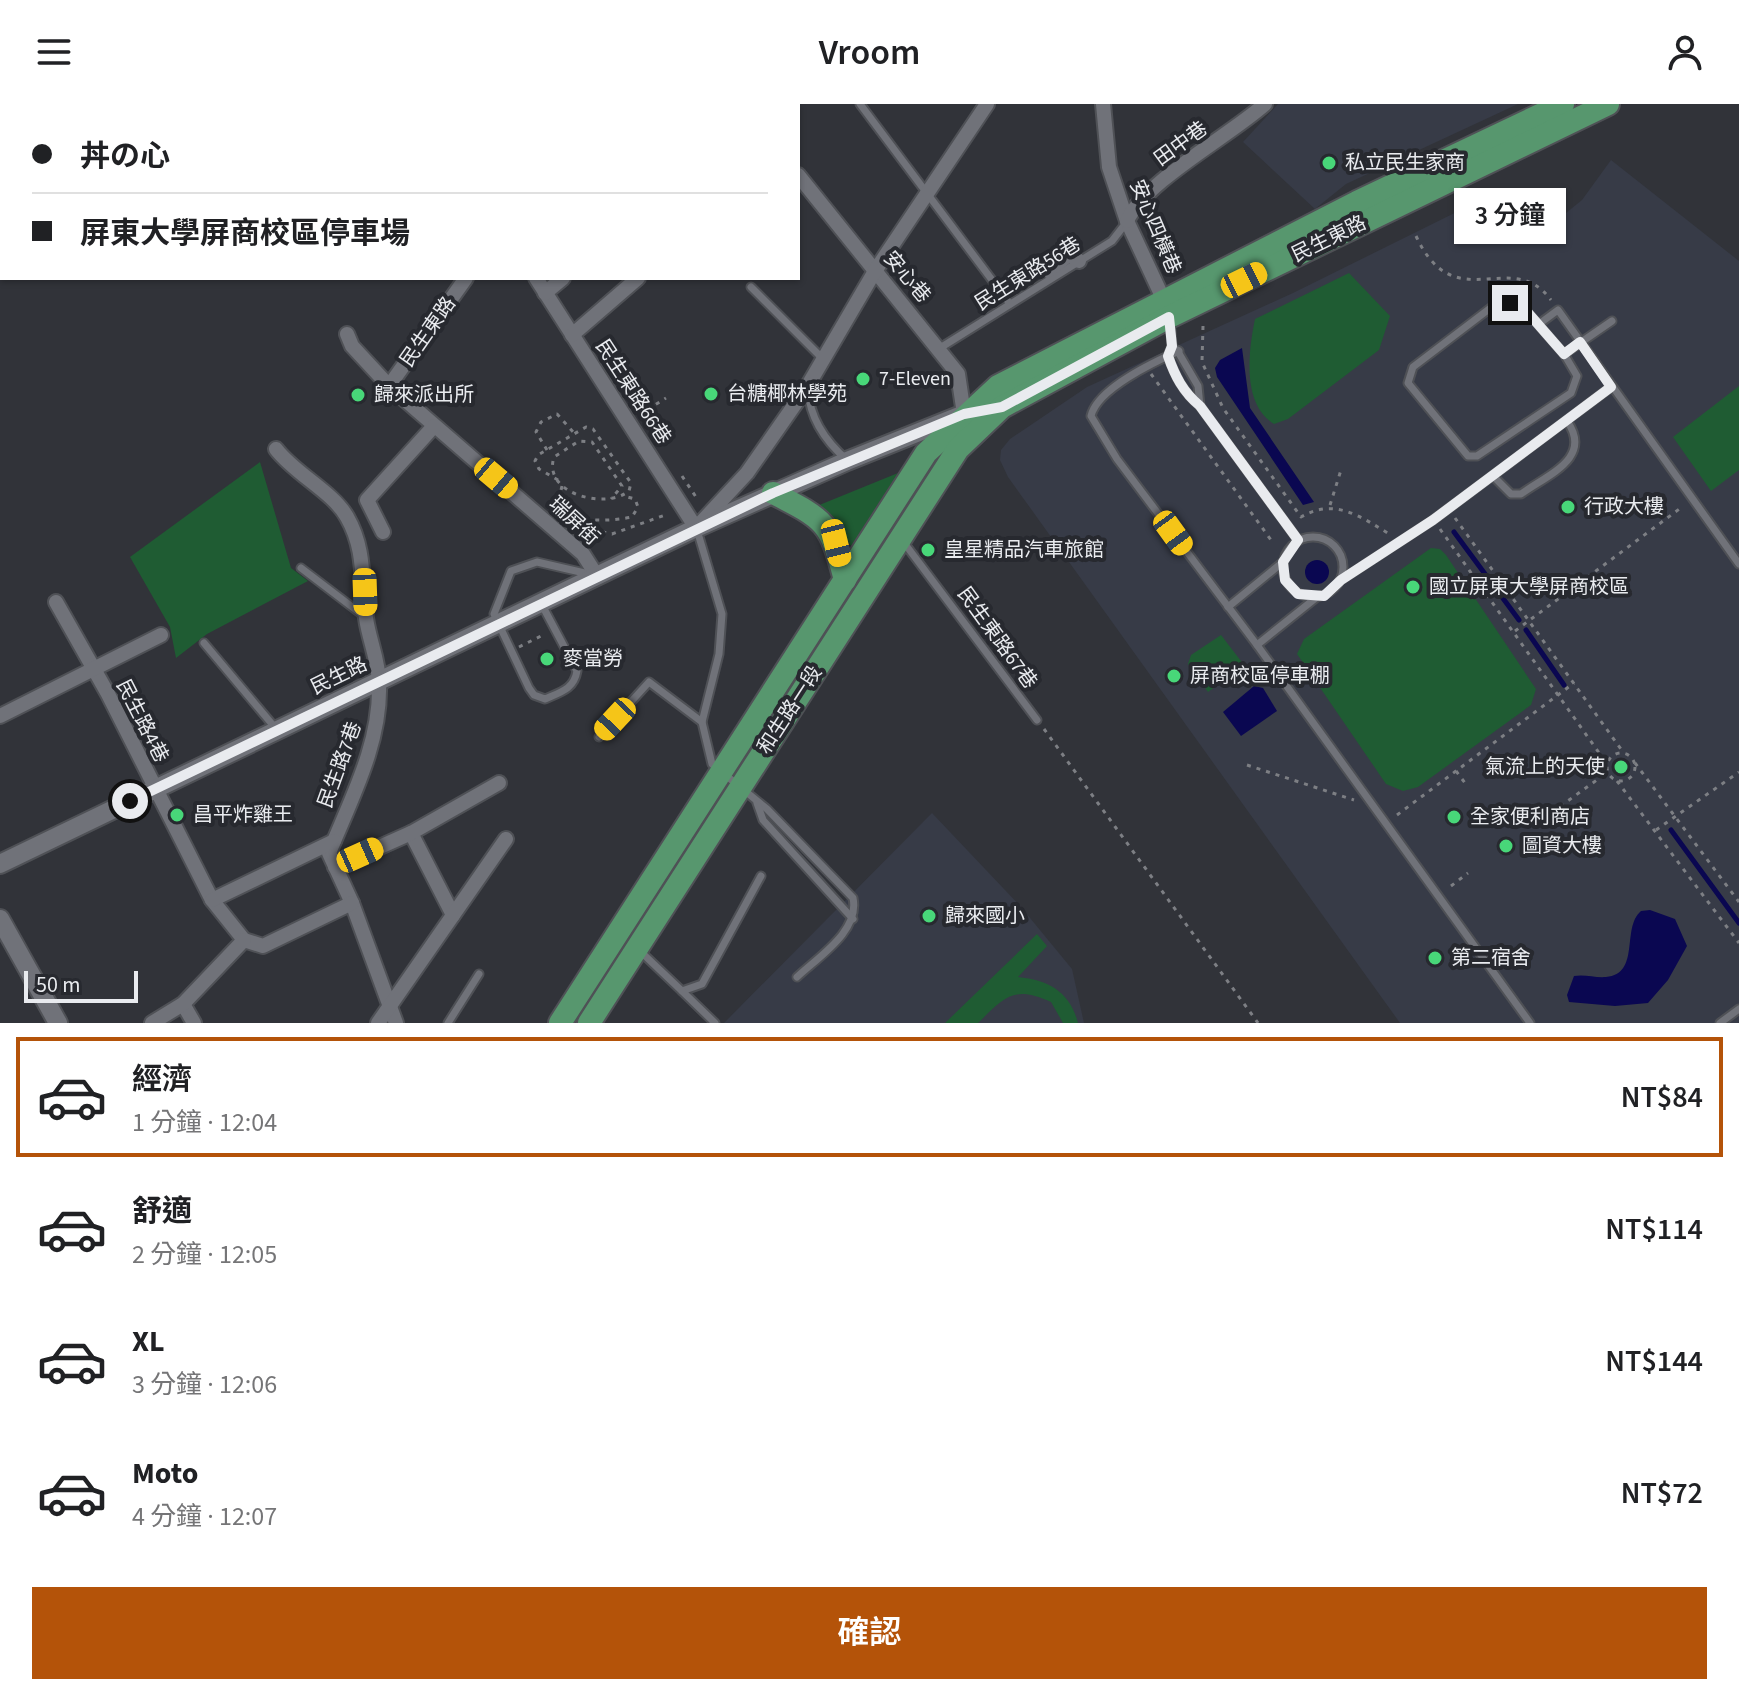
<!DOCTYPE html>
<html lang="zh-TW">
<meta charset="utf-8">
<style>
body{margin:0;font-family:"Source Sans 3","Noto Sans TC","Noto Sans JP",sans-serif;background:#f2f2f2;color:#202124;height:100vh;display:flex;flex-direction:column;font-size:30px;white-space:nowrap}
*{box-sizing:border-box;margin:0}
p{font-size:26px;color:#757577}
.icon{flex:none;width:44px;height:44px;fill:none;stroke:currentColor;stroke-width:2;stroke-linecap:round;stroke-linejoin:round}
.map{position:relative;height:919px;overflow:hidden}
.panel{display:flex;flex-direction:column;background:#fff;flex:1}
.panel>*{flex:none}
.banner{position:absolute;left:0px;top:0px;width:800px;height:176px;box-shadow:0 2px 6px #0004;display:grid;align-content:center;height:176px;padding:0 32px;background:#fff}
.scale{position:absolute;left:24px;bottom:20px;width:114px;box-sizing:border-box;padding-left:8px;border:4px solid #e9ebef;border-top:0;font-size:22px;line-height:28px;white-space:nowrap;color:#e9ebef;-webkit-text-stroke:6px #27292f;paint-order:stroke}
.end{position:absolute;width:36px;height:36px;margin:-18px;border:10px solid #e9ebef;background:#111;box-shadow:0 0 0 4px #111}
.from{border-radius:50%}
.bubble{position:absolute;height:56px;border-radius:0px;background:#fff;box-shadow:0 2px 6px #0004;font-size:26px;font-weight:600;line-height:56px;text-align:center}
.car{position:absolute;width:24px;height:48px;margin:-24px -12px;border-radius:10px;box-shadow:0 0 6px 2px #0007;background:linear-gradient(#f5c518 24%,#345 0 40%,#f5c518 0 76%,#345 0 86%,#f5c518 0)}
.banner b{display:flex;align-items:center;gap:28px;height:76px;font-size:30px}
.banner b+b{border-top:2px solid #e0e0e0}
.banner i{width:20px;height:20px;background:#202124}
ul{padding:14px 0 0;list-style:none}
li{display:flex;align-items:center;gap:24px;height:120px;margin:0 16px 12px;padding:0 16px;border:4px solid transparent;border-radius:0px}
li div{flex:1}
li b{display:block;font-size:30px}
li em{font-style:normal;font-weight:600}
li.current{border-color:#b45309}
li>.icon{width:72px;height:72px;stroke-width:1.5}
.action{display:flex;gap:16px;margin-top:auto;padding:16px 32px}
.action a{flex:1;height:92px;border-radius:0px;background:#b45309;color:#fff;font-size:32px;font-weight:600;line-height:92px;text-align:center}
header{display:flex;justify-content:space-between;align-items:center;height:104px;padding:0 32px;background:#fff;font-size:36px;font-weight:600}
.map>svg:first-child{display:block}
</style>
<header><svg class="icon" aria-label="menu" viewBox="0 0 24 24"><path d="M4 6h16M4 12h16M4 18h16"/></svg>Vroom<svg class="icon" aria-label="person" viewBox="0 0 24 24"><circle cx="12" cy="8" r="4"/><path d="M4 21q1-7 8-7t8 7"/></svg></header>
<div class="map">
<svg width="1739" height="919" viewBox="0 0 1739 919">
<rect width="100%" height="100%" fill="#313339"/>
<!-- built -->
<g fill="#373b47">
<polygon points="1278,0 1518,0 1346,80 1315,105 1243,38"/>
<polygon points="1611,56 1739,157 1739,919 1400,919 1008,373 1000,356 1001,346 1010,335 1087,283 1293,189 1505,84 1550,122 1582,96"/>
<polygon points="932,709 1021,803 1072,865 1084,919 724,919"/>
</g>
<!-- green -->
<g fill="#1f5c33">
<path d="M1349,169l41,43 -11,34 -91,69 -14,5c-32,-19 -26,-72 -19,-105z"/>
<polygon points="1739,282 1739,366 1711,387 1673,333"/>
<polygon points="260,358 291,464 308,477 207,530 176,554 170,523 130,453"/>
<polygon points="898,369 851,442 838,421 812,404"/>
<polygon points="1431,444 1440,445 1446,451 1536,585 1531,601 1418,683 1403,687 1386,680 1297,550 1304,535"/>
<polygon points="1221,531 1244,561 1208,588 1188,560 1191,551"/>
<path d="M1037,830l10,12 -29,31c31,3 52,15 60,46h-15l-12,-21c-38,-17 -46,-5 -73,21h-33z"/>
</g>
<!-- water -->
<g fill="#0a0751">
<polygon points="1242,244 1250,304 1314,398 1303,401 1217,273 1215,264 1220,256"/>
<circle cx="1317" cy="468" r="12"/>
<polygon points="1254,582 1263,584 1277,607 1241,632 1223,608"/>
<path d="M1650,806l25,9 12,27 -19,34 -20,23 -33,3 -46,-4 -2,-7 7,-19c11,-2 21,2 32,1 35,-3 15,-49 35,-66z"/>
</g>
<g fill="none" stroke-linecap="round" stroke-linejoin="round">
<!-- stream -->
<g stroke="#0a0751" stroke-width="5">
<polyline points="1454,428 1519,516"/>
<polyline points="1526,526 1564,581"/>
<polyline points="1671,726 1739,819"/>
</g>
<defs>
<g id="service">
<polyline points="860,0 1010,200"/>
<polyline points="751,183 823,255"/>
<polygon points="1497,199 1523,203 1564,250 1577,272 1571,289 1477,352 1468,352 1408,279 1413,263"/>
<path d="M1170,215l2,27 -4,10c7,20 15,36 32,50l98,134"/>
<polyline points="1539,220 1558,206 1739,460"/>
<polyline points="940,244 1112,137 1126,119"/>
<polyline points="1177,246 1198,282 1200,302"/>
<path d="M1179,247c-25,11 -82,38 -88,65l26,43 140,186"/>
<polyline points="1564,250 1612,217"/>
<path d="M808,286c2,29 17,51 39,70"/>
<path d="M1493,372l18,18h10c28,-20 72,-36 46,-73"/>
<path d="M697,426l25,84 -3,40 -17,68 10,42 55,45 86,89c7,33 -35,59 -56,79"/>
<circle cx="1313" cy="463" r="30"/>
<polyline points="902,436 1037,616"/>
<polyline points="301,464 364,512"/>
<polyline points="1341,476 1433,416 1611,283"/>
<polyline points="1317,493 1257,541 1530,919"/>
<path d="M542,501l35,66c-3,18 -16,21 -32,28l-11,-4 -5,-7 -35,-74 17,-43 26,-9 52,12"/>
<polyline points="1228,503 1283,458"/>
<polyline points="204,539 277,626"/>
<polyline points="599,633 649,578 702,618"/>
<polyline points="757,699 763,716 853,815"/>
<polyline points="641,848 682,887 702,880 761,772"/>
<polyline points="682,887 715,919"/>
<polyline points="448,919 479,870"/>
<polyline points="1720,919 1739,905"/>
</g>
<g id="minor">
<polyline points="157,0 159,2"/>
<polyline points="430,0 431,2"/>
<polyline points="741,0 742,2"/>
<polyline points="1103,0 1109,63 1127,117 1167,203"/>
<polyline points="14,2 15,0"/>
<polyline points="64,2 66,0"/>
<polyline points="225,2 226,0"/>
<polyline points="494,2 496,0"/>
<polyline points="556,2 558,0"/>
<polyline points="647,2 650,0"/>
<polyline points="0,23 2,20"/>
<polyline points="798,71 958,270 964,310"/>
<path d="M1127,117c18,-40 101,-84 138,-117"/>
<polyline points="1048,167 1070,150 1079,157"/>
<polyline points="536,174 696,424 747,369 807,283 875,167 987,0"/>
<polyline points="545,189 563,174"/>
<polyline points="347,230 352,242 389,282 583,450 597,472"/>
<polyline points="572,231 638,174"/>
<polyline points="389,282 466,174"/>
<path d="M276,345c19,25 57,43 71,68 19,33 14,65 19,101 3,22 13,43 13,66 2,59 -28,115 -50,169l23,50 44,120"/>
<polyline points="383,428 367,396 434,322"/>
<polyline points="56,498 108,590 212,796 244,836 263,842 352,799"/>
<polyline points="0,612 161,531"/>
<polyline points="411,729 453,811"/>
<polyline points="335,763 411,729 499,679"/>
<polyline points="212,796 334,737"/>
<polyline points="183,900 194,919"/>
<polyline points="152,919 183,900 244,836"/>
<polyline points="378,919 506,735"/>
</g>
<g id="tertiary">
<polyline points="0,760 696,424 847,357 964,310"/>
<polyline points="0,815 58,919"/>
</g>
<g id="primary">
<path d="M773,389c53,27 57,29 72,87"/>
<polyline points="560,919 926,349 998,282 1357,98 1563,0"/>
<polyline points="589,919 958,345 1002,303 1169,213 1608,0"/>
</g>
</defs>
<!-- service casing -->
<use href="#service" stroke="#4f5156" stroke-width="11"/>
<!-- minor casing -->
<use href="#minor" stroke="#4f5156" stroke-width="18"/>
<!-- tertiary casing -->
<use href="#tertiary" stroke="#4f5156" stroke-width="22"/>
<!-- primary casing -->
<use href="#primary" stroke="#4f5156" stroke-width="26"/>
<!-- path -->
<g stroke="#7d7f84" stroke-width="3" stroke-dasharray="4 6" stroke-linecap="butt">
<path d="M1416,132c39,84 95,10 135,64"/>
<path d="M1203,222l-1,36 21,46 78,109c34,-20 60,0 90,18"/>
<polyline points="1151,270 1271,436"/>
<polyline points="639,311 666,294"/>
<polyline points="547,346 536,328 541,318 557,310 574,329"/>
<polyline points="682,372 698,396"/>
<path d="M558,376l-19,-11 -4,-8 3,-6 48,-28 7,2 38,54 -2,8c-23,19 -87,3 -75,-34l25,-16 13,1 30,44 -11,13"/>
<path d="M562,382l-4,17c13,22 53,18 74,14l6,-10 -3,-8 -11,-3"/>
<polyline points="1330,401 1341,366"/>
<polyline points="1455,414 1623,648"/>
<polyline points="573,421 612,430 668,410"/>
<polyline points="1440,425 1607,660"/>
<polyline points="1515,527 1682,403"/>
<polyline points="519,543 545,530"/>
<polyline points="1044,625 1258,919"/>
<circle cx="1621" cy="663" r="14"/>
<polyline points="1635,659 1739,798"/>
<polyline points="1247,661 1354,696"/>
<polyline points="1456,667 1468,683"/>
<polyline points="1617,677 1739,839"/>
<polyline points="1397,711 1574,579"/>
<polyline points="1544,714 1608,668"/>
<polyline points="1656,726 1739,668"/>
<polyline points="1451,782 1468,769"/>
</g>
<!-- service -->
<use href="#service" stroke="#707279" stroke-width="7"/>
<!-- minor -->
<use href="#minor" stroke="#707279" stroke-width="14"/>
<!-- tertiary -->
<use href="#tertiary" stroke="#707279" stroke-width="18"/>
<!-- primary -->
<use href="#primary" stroke="#57976e" stroke-width="22"/>
</g>
<g fill="none" stroke-linecap="round" stroke-linejoin="round">
<!-- route -->
<path stroke="#e9ebef" stroke-width="10" d="M130,697l643,-308 191,-79 38,-7 167,-90 3,29 -4,10c7,20 15,36 32,50l98,134 -15,22 2,18 13,14 26,2 17,-16 92,-60 178,-133 -31,-45 -16,12 -41,-47 -13,-4"/>
</g>
<!-- markers -->
<g fill="#48d779" stroke="#27292f" stroke-width="3">
<circle cx="1329" cy="59" r="8"/>
<circle cx="863" cy="275" r="8"/>
<circle cx="711" cy="290" r="8"/>
<circle cx="358" cy="291" r="8"/>
<circle cx="1568" cy="403" r="8"/>
<circle cx="928" cy="446" r="8"/>
<circle cx="1413" cy="483" r="8"/>
<circle cx="547" cy="555" r="8"/>
<circle cx="1174" cy="572" r="8"/>
<circle cx="1621" cy="663" r="8"/>
<circle cx="177" cy="711" r="8"/>
<circle cx="1454" cy="713" r="8"/>
<circle cx="1506" cy="742" r="8"/>
<circle cx="929" cy="812" r="8"/>
<circle cx="1435" cy="854" r="8"/>
</g>
<g text-anchor="middle" dominant-baseline="central" stroke-width="8" stroke-linejoin="round" paint-order="stroke">
<!-- street labels -->
<g font-size="20" fill="#e9ebef" stroke="#27292f">
<text transform="translate(1181 40) rotate(-36)">田中巷</text>
<text transform="translate(1155 123) rotate(67)">安心四橫巷</text>
<text transform="translate(1329 135) rotate(-26)">民生東路</text>
<text transform="translate(1028 170) rotate(-32)">民生東路56巷</text>
<text transform="translate(907 173) rotate(50)">安心巷</text>
<text transform="translate(428 228) rotate(-55)">民生東路</text>
<text transform="translate(633 288) rotate(57)">民生東路66巷</text>
<text transform="translate(574 417) rotate(43)">瑞屏街</text>
<text transform="translate(997 534) rotate(54)">民生東路67巷</text>
<text transform="translate(339 572) rotate(-26)">民生路</text>
<text transform="translate(790 606) rotate(-57)">和生路一段</text>
<text transform="translate(142 617) rotate(63)">民生路4巷</text>
<text transform="translate(340 661) rotate(-70)">民生路7巷</text>
</g>
<!-- poi labels -->
<g font-size="20" fill="#e9ebef" stroke="#27292f" text-anchor="start">
<text x="1345" y="59">私立民生家商</text>
<text x="879" y="275">7-Eleven</text>
<text x="727" y="290">台糖椰林學苑</text>
<text x="374" y="291">歸來派出所</text>
<text x="1584" y="403">行政大樓</text>
<text x="944" y="446">皇星精品汽車旅館</text>
<text x="1429" y="483">國立屏東大學屏商校區</text>
<text x="563" y="555">麥當勞</text>
<text x="1190" y="572">屏商校區停車棚</text>
<text x="1605" y="663" text-anchor="end">氣流上的天使</text>
<text x="193" y="711">昌平炸雞王</text>
<text x="1470" y="713">全家便利商店</text>
<text x="1522" y="742">圖資大樓</text>
<text x="945" y="812">歸來國小</text>
<text x="1451" y="854">第二宿舍</text>
</g>
</g>
</svg>
<div class="scale">50 m</div>
<i class="end from" style="left:130px;top:697px"></i>
<i class="end" style="left:1510px;top:199px"></i>
<div class="bubble" style="left:1454px;top:84px;width:112px">3 分鐘</div>
<i class="car" style="left:1244px;top:176px;rotate:64deg"></i>
<i class="car" style="left:496px;top:374px;rotate:130deg"></i>
<i class="car" style="left:1173px;top:429px;rotate:144deg"></i>
<i class="car" style="left:836px;top:439px;rotate:166deg"></i>
<i class="car" style="left:365px;top:488px;rotate:178deg"></i>
<i class="car" style="left:615px;top:615px;rotate:223deg"></i>
<i class="car" style="left:360px;top:751px;rotate:66deg"></i>
<div class="banner">
<b><i class="from"></i>丼の心</b>
<b><i></i>屏東大學屏商校區停車場</b>
</div>
</div>
<section class="panel">
<ul>
<li class="current"><svg class="icon" aria-label="car" viewBox="0 0 24 24"><path d="M5 17H2v-5l4-1 3-4h7l3 4 3 1v5h-3M9 17h6M6 11h13"/><circle cx="7" cy="17" r="2"/><circle cx="17" cy="17" r="2"/></svg><div><b>經濟</b><p>1 分鐘 · 12:04</p></div><em>NT$84</em></li>
<li><svg class="icon" aria-label="car" viewBox="0 0 24 24"><path d="M5 17H2v-5l4-1 3-4h7l3 4 3 1v5h-3M9 17h6M6 11h13"/><circle cx="7" cy="17" r="2"/><circle cx="17" cy="17" r="2"/></svg><div><b>舒適</b><p>2 分鐘 · 12:05</p></div><em>NT$114</em></li>
<li><svg class="icon" aria-label="car" viewBox="0 0 24 24"><path d="M5 17H2v-5l4-1 3-4h7l3 4 3 1v5h-3M9 17h6M6 11h13"/><circle cx="7" cy="17" r="2"/><circle cx="17" cy="17" r="2"/></svg><div><b>XL</b><p>3 分鐘 · 12:06</p></div><em>NT$144</em></li>
<li><svg class="icon" aria-label="car" viewBox="0 0 24 24"><path d="M5 17H2v-5l4-1 3-4h7l3 4 3 1v5h-3M9 17h6M6 11h13"/><circle cx="7" cy="17" r="2"/><circle cx="17" cy="17" r="2"/></svg><div><b>Moto</b><p>4 分鐘 · 12:07</p></div><em>NT$72</em></li>
</ul>
<div class="action"><a>確認</a></div>
</section>
